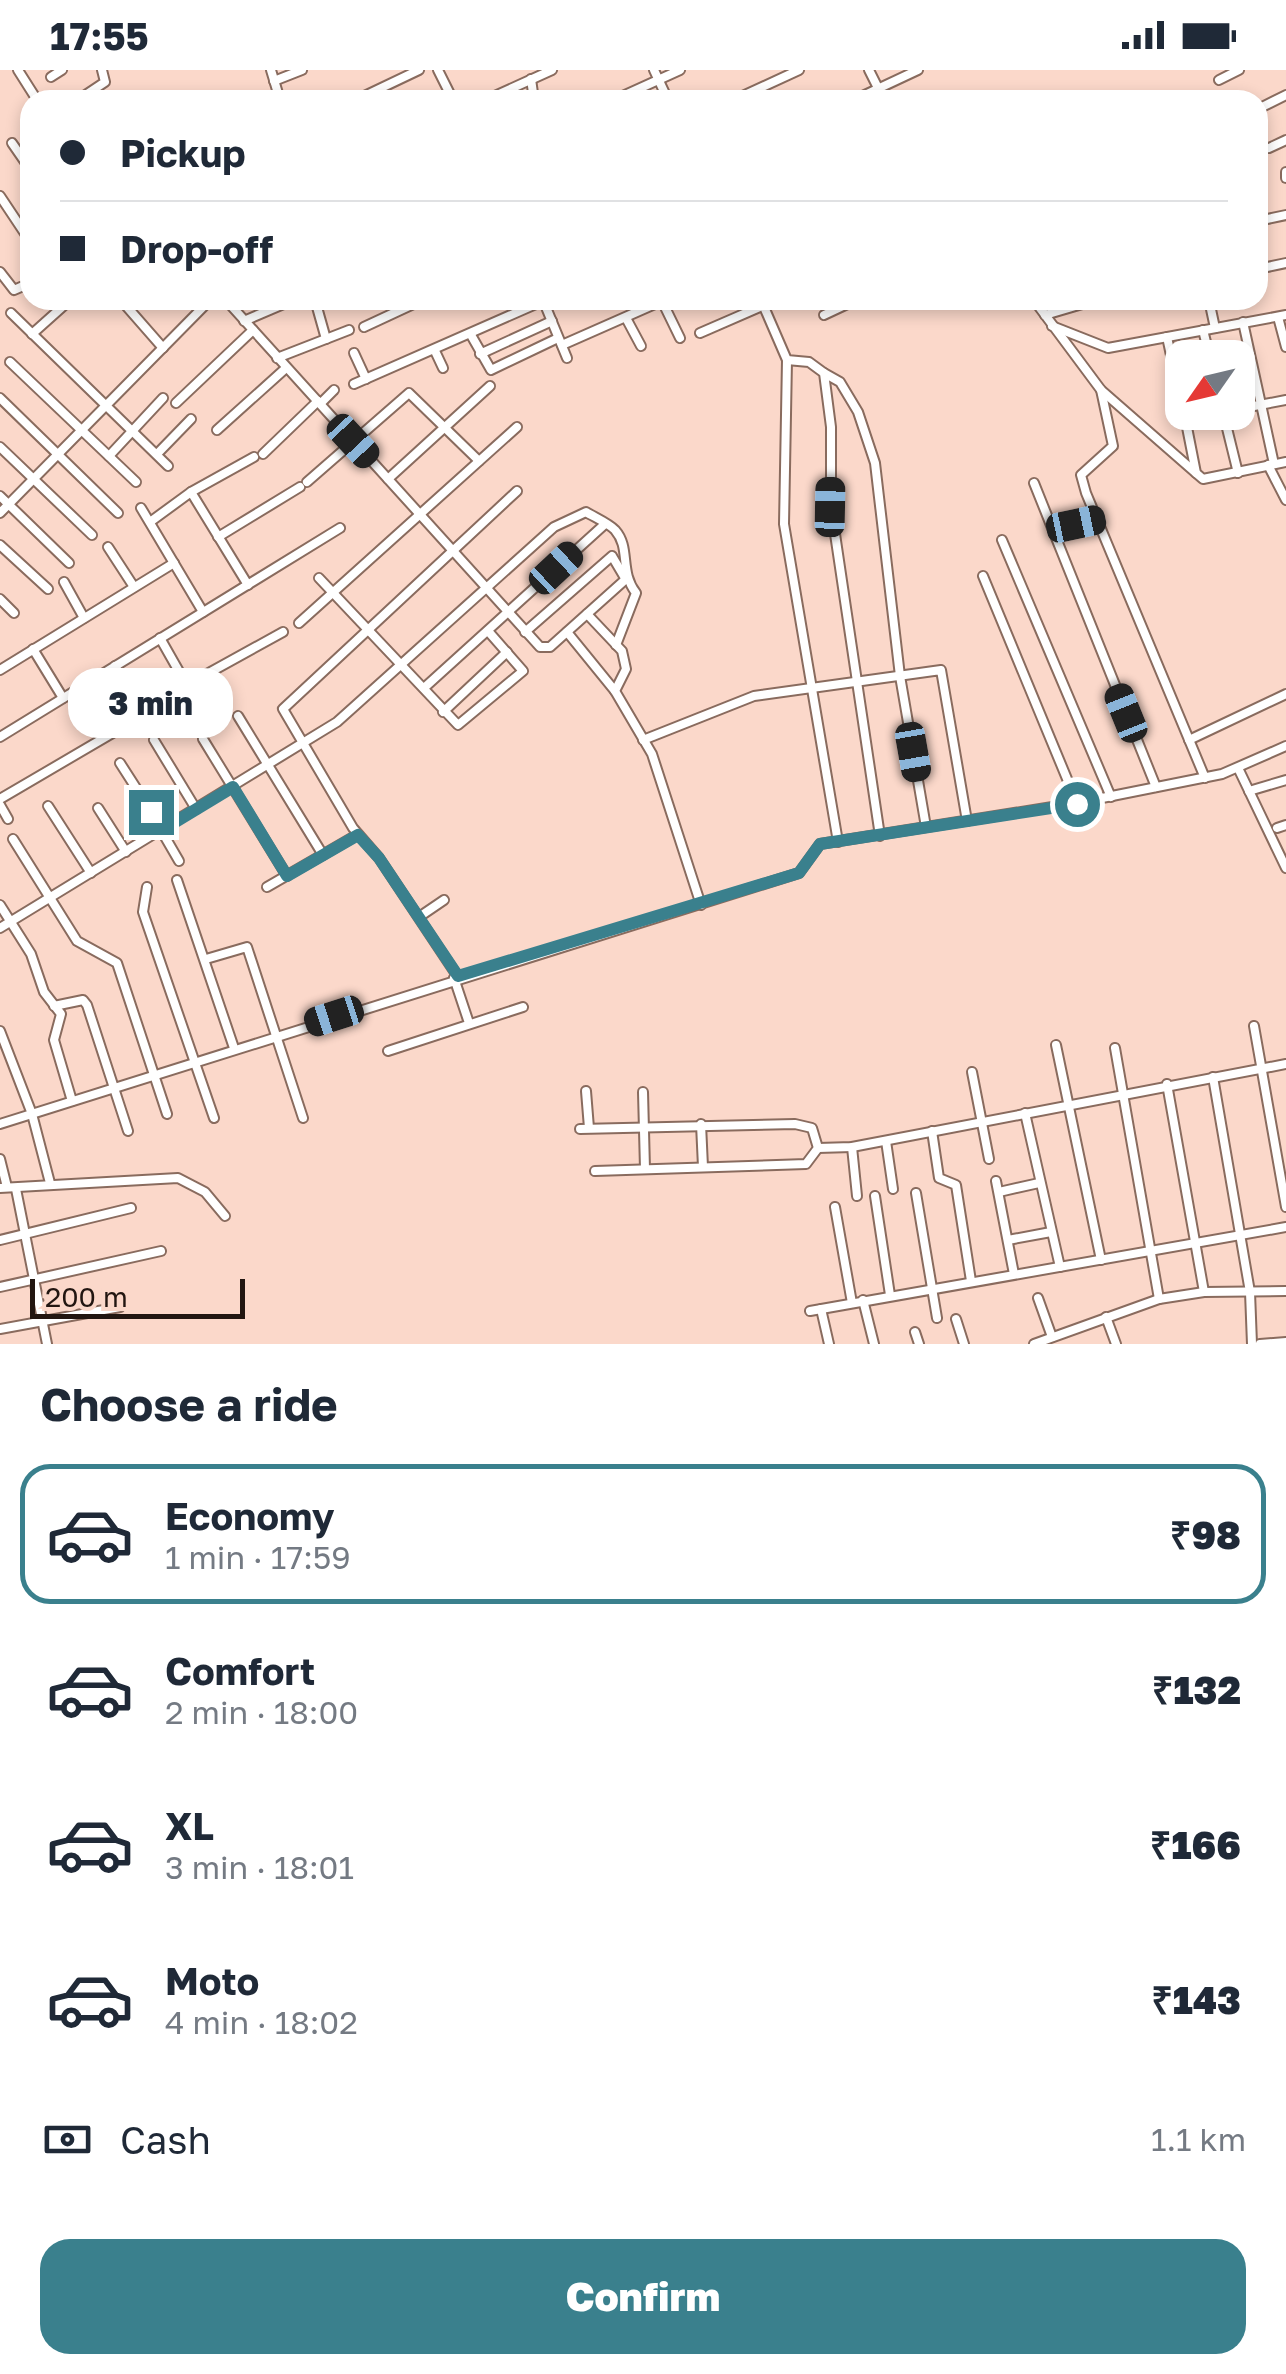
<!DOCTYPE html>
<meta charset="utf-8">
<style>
body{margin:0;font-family:"Golos Text",sans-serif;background:#f2f2f3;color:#1f2937;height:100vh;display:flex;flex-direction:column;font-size:38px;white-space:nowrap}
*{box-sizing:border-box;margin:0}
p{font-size:32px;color:#747a83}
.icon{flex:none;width:55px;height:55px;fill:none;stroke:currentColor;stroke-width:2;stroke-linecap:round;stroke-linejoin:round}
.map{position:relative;height:1274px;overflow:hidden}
.side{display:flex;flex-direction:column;background:#fff;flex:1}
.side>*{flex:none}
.banner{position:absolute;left:20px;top:20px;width:1248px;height:220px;border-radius:30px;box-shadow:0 5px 15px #0003;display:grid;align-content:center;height:220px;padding:0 40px;background:#fff}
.needle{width:65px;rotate:236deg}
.buttons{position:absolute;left:1165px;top:270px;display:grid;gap:20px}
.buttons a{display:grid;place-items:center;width:90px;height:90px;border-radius:20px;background:#fff;box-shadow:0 5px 15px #0003;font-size:50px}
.scale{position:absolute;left:30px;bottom:25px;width:215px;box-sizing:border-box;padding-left:10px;border:5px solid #221611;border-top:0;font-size:28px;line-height:35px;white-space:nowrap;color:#221611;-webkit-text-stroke:8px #fbd8ca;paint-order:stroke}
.end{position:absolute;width:45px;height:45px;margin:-22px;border:12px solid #3a808d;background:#fff;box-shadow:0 0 0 5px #fff}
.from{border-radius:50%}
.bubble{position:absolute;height:70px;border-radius:30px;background:#fff;box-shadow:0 5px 15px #0003;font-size:32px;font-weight:800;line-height:70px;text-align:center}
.car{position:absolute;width:30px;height:60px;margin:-30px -15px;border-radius:12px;box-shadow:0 0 8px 2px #0007;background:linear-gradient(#222 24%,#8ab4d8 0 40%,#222 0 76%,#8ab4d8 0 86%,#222 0)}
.banner b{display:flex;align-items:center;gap:35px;height:95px;font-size:38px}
.banner b+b{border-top:2px solid #e0e1e3}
.banner i{width:25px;height:25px;background:#1f2937}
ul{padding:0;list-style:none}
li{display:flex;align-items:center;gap:30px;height:140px;margin:0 20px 15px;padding:0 20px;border:5px solid transparent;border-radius:30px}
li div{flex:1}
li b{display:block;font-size:38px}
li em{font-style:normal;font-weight:800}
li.current{border-color:#3a808d}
li>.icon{width:90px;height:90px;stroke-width:1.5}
h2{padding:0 40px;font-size:45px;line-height:120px}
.pay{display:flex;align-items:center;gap:25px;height:110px;padding:0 40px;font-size:38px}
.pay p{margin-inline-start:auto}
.primary-button{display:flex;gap:20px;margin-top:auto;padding:20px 40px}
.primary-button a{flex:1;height:115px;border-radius:30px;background:#3a808d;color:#fff;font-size:40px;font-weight:800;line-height:115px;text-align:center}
.status{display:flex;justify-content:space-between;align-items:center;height:70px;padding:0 50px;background:#fff;direction:ltr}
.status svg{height:28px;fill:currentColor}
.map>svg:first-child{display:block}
</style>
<div class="status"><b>17:55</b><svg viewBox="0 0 49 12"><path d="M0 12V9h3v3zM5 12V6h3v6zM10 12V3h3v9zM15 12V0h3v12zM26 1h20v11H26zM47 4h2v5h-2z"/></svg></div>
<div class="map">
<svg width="1286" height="1274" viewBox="0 0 1286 1274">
<rect width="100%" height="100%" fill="#fbd8ca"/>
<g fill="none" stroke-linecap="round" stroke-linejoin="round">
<defs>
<g id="minor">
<polyline points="18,0 37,30"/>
<polyline points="271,0 280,30"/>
<polyline points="438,0 453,30"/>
<polyline points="654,0 668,30"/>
<polyline points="869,0 884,30"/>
<polyline points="51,7 62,0"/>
<polyline points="531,9 534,30"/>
<polyline points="1219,10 1239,0"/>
<polyline points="274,11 302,0"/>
<polyline points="78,30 105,12 102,0"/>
<polyline points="356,30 419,0"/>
<polyline points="486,30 552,0"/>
<polyline points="614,30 680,0"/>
<polyline points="734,30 799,0"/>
<polyline points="854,30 918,0"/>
<polyline points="1258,39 1286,25"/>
<polyline points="12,73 30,99"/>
<polyline points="1269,78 1286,70"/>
<polyline points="1286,102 1286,108"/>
<polyline points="0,126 30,171"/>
<polyline points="1258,151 1286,145"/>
<polyline points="1258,199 1286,193"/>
<polyline points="0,202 14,220 30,213"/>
<polyline points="121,230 163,278"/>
<polyline points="226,230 540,577 550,577 626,509"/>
<polyline points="315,230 326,269"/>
<polyline points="543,230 567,288"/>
<polyline points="761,230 787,290 809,292 824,303 831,357 831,437 880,766"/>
<polyline points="1034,230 1101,320 1196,403"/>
<polyline points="1209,230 1215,258"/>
<polyline points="662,231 680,268"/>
<polyline points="11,243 168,396"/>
<polyline points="824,245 856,230"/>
<polyline points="1045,245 1096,230"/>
<polyline points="1278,247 1286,277"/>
<polyline points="626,248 641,276"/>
<polyline points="244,251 293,230"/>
<polyline points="1243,252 1274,394"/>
<polyline points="1052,256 1108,278 1286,245"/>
<polyline points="364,257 422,230"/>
<polyline points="1203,260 1210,288"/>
<polyline points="700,263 776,230"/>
<polyline points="32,264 70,230"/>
<polyline points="471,265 491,300 558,268"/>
<polyline points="1167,267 1182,336"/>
<polyline points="562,275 664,230"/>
<polyline points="435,281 443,298"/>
<polyline points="354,283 366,309"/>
<polyline points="480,284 552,251"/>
<polyline points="277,288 349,260"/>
<polyline points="787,290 784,454 838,772"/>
<polyline points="10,292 136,412"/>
<polyline points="824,303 840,312 858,342 875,393 900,606 926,757"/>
<polyline points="354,314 545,230"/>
<polyline points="1101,320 1113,376 1081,405 1086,423 1205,708"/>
<polyline points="0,328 118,443"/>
<polyline points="176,333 253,260"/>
<polyline points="321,333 334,320"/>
<polyline points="1238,339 1286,330"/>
<polyline points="1184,342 1196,403 1203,409 1286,392"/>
<polyline points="1223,342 1238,403"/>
<polyline points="1186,350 1221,342"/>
<polyline points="217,360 286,298"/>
<polyline points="0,377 92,465"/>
<polyline points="157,384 191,349"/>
<polyline points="263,384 318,331"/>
<polyline points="109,386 163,328"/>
<polyline points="1268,395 1286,430"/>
<polyline points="388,409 490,316"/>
<polyline points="307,412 409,323 479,391"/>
<polyline points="1034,413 1156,717"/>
<polyline points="191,422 248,515"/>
<polyline points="0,426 69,493"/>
<polyline points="141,438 203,542"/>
<polyline points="0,443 210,230"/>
<polyline points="150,452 191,422 254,387"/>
<polyline points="1053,459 1099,449"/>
<polyline points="218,467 300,417"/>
<polyline points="1002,470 1111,727"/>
<polyline points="0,475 48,519"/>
<polyline points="108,477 134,517"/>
<polyline points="983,506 1077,733"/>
<polyline points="319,508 458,655 523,601 488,561"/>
<polyline points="64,512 84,548"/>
<polyline points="0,529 14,543"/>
<polyline points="587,544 622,581 626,599 615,621 652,684 701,835"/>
<polyline points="299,553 517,357"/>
<polyline points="525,562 612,486 625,508"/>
<polyline points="567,562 615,621"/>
<polyline points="160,568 202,642"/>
<polyline points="33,579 63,628"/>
<polyline points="115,596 154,660"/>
<polyline points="0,600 174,493"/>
<polyline points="187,615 283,562"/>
<polyline points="424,618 605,454"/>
<polyline points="443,642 507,582"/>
<polyline points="238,646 323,785"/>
<polyline points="0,667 340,458"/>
<polyline points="203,669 287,806"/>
<polyline points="154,670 196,739"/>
<polyline points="643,670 754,626 941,600 967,751"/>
<polyline points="1189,670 1286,624"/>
<polyline points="120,693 163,760"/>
<polyline points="1239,700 1286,798"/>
<polyline points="1249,721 1286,710"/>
<polyline points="0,729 145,644"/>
<polyline points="0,735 8,749"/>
<polyline points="48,736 91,803"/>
<polyline points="98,738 126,782"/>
<polyline points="1277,758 1286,755"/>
<polyline points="161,760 179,791"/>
<polyline points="13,769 77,871 117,893 167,1044"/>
<polyline points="177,810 234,978"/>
<polyline points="147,817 143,842 214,1048"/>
<polyline points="267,817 357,765"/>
<polyline points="0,835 31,884 44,922 61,944 54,970 72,1031"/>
<polyline points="419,847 444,830"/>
<path d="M0,858l337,-206 217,-195 32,-15c8,5 22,11 29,18 16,18 4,41 21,63l-20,52"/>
<polyline points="206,889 247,877 303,1048"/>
<polyline points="458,907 379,788 353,758 283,639 517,421"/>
<polyline points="454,908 469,953"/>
<polyline points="54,936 83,930 87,935 128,1061"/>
<polyline points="1254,956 1286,1137"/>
<polyline points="0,961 32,1044 50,1113"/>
<polyline points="1056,975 1101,1190"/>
<polyline points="1115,978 1159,1229"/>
<polyline points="388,981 523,937"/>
<polyline points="972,1002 989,1089"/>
<polyline points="1213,1007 1250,1222 1252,1274"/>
<polyline points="1167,1014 1204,1222"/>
<polyline points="586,1021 589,1058"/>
<polyline points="643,1022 645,1099"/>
<polyline points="1025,1043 1060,1197"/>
<polyline points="0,1054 799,803 820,774 1077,733 1222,704 1286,676"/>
<polyline points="701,1054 703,1097"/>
<polyline points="580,1059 795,1054 812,1058 818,1078 806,1094 595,1101"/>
<polyline points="932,1061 939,1108 956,1115 971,1211"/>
<polyline points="886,1071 893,1119"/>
<polyline points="852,1077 857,1126"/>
<polyline points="818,1078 852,1077 1286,994"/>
<polyline points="0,1089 7,1117"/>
<polyline points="996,1111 1014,1204"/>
<polyline points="0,1118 178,1108 205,1122 225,1146"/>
<polyline points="16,1119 47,1274"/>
<polyline points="999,1122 1039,1113"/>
<polyline points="916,1123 937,1248"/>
<polyline points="875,1126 890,1225"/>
<polyline points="835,1137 852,1233"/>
<polyline points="0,1170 131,1138"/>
<polyline points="1008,1170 1051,1162"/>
<polyline points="0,1217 161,1181"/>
<polyline points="1038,1228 1052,1267"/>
<polyline points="863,1230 874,1274"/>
<polyline points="821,1239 829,1274"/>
<polyline points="810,1241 1286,1157"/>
<polyline points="1106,1247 1116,1274"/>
<polyline points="956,1249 964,1274"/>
<polyline points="0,1259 120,1237"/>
<polyline points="915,1262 919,1274"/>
<polyline points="1034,1274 1159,1229 1204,1222 1286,1221"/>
<polyline points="1260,1274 1286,1272"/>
</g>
</defs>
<!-- minor casing -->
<use href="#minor" stroke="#896b5e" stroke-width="12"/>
<!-- minor -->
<use href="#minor" stroke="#fff" stroke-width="8"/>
</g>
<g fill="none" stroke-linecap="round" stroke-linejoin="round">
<!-- route -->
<polyline stroke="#3a808d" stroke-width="12" points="151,742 162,760 233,717 287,806 358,765 379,788 458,906 799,803 820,774 1077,734"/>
</g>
</svg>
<div class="buttons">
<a><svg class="needle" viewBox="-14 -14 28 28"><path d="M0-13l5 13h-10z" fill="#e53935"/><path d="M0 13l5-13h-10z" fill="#747a83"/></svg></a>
</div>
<div class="scale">200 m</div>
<i class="end from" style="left:1077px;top:734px"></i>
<i class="end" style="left:151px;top:742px"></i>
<div class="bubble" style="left:68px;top:598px;width:165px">3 min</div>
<i class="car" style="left:353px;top:371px;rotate:137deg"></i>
<i class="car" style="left:830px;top:437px;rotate:1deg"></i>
<i class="car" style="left:1076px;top:454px;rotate:78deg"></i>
<i class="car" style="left:556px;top:498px;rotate:47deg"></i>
<i class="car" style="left:1126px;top:643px;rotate:338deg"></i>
<i class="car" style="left:913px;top:682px;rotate:170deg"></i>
<i class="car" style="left:334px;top:946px;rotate:252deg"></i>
<div class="banner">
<b><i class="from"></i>Pickup</b>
<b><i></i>Drop-off</b>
</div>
</div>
<section class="side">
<h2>Choose a ride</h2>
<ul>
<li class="current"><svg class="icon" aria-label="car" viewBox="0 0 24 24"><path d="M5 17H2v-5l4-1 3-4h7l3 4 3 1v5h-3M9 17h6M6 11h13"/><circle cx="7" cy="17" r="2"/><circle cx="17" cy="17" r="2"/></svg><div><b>Economy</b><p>1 min · 17:59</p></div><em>₹98</em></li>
<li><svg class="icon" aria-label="car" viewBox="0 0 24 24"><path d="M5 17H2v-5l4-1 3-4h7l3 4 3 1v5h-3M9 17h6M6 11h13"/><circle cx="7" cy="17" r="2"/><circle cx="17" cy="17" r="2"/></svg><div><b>Comfort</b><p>2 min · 18:00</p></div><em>₹132</em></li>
<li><svg class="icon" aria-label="car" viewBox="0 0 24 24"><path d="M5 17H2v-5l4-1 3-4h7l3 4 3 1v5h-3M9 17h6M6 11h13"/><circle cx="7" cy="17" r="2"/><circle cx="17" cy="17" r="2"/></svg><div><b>XL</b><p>3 min · 18:01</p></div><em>₹166</em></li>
<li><svg class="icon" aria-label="car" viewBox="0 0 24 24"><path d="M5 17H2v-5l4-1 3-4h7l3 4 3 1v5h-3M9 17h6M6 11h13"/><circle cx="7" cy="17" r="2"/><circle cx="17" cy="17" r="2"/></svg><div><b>Moto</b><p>4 min · 18:02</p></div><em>₹143</em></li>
</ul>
<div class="pay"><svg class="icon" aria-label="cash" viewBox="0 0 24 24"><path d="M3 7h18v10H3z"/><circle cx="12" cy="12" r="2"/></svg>Cash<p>1.1 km</p></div>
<div class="primary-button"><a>Confirm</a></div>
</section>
